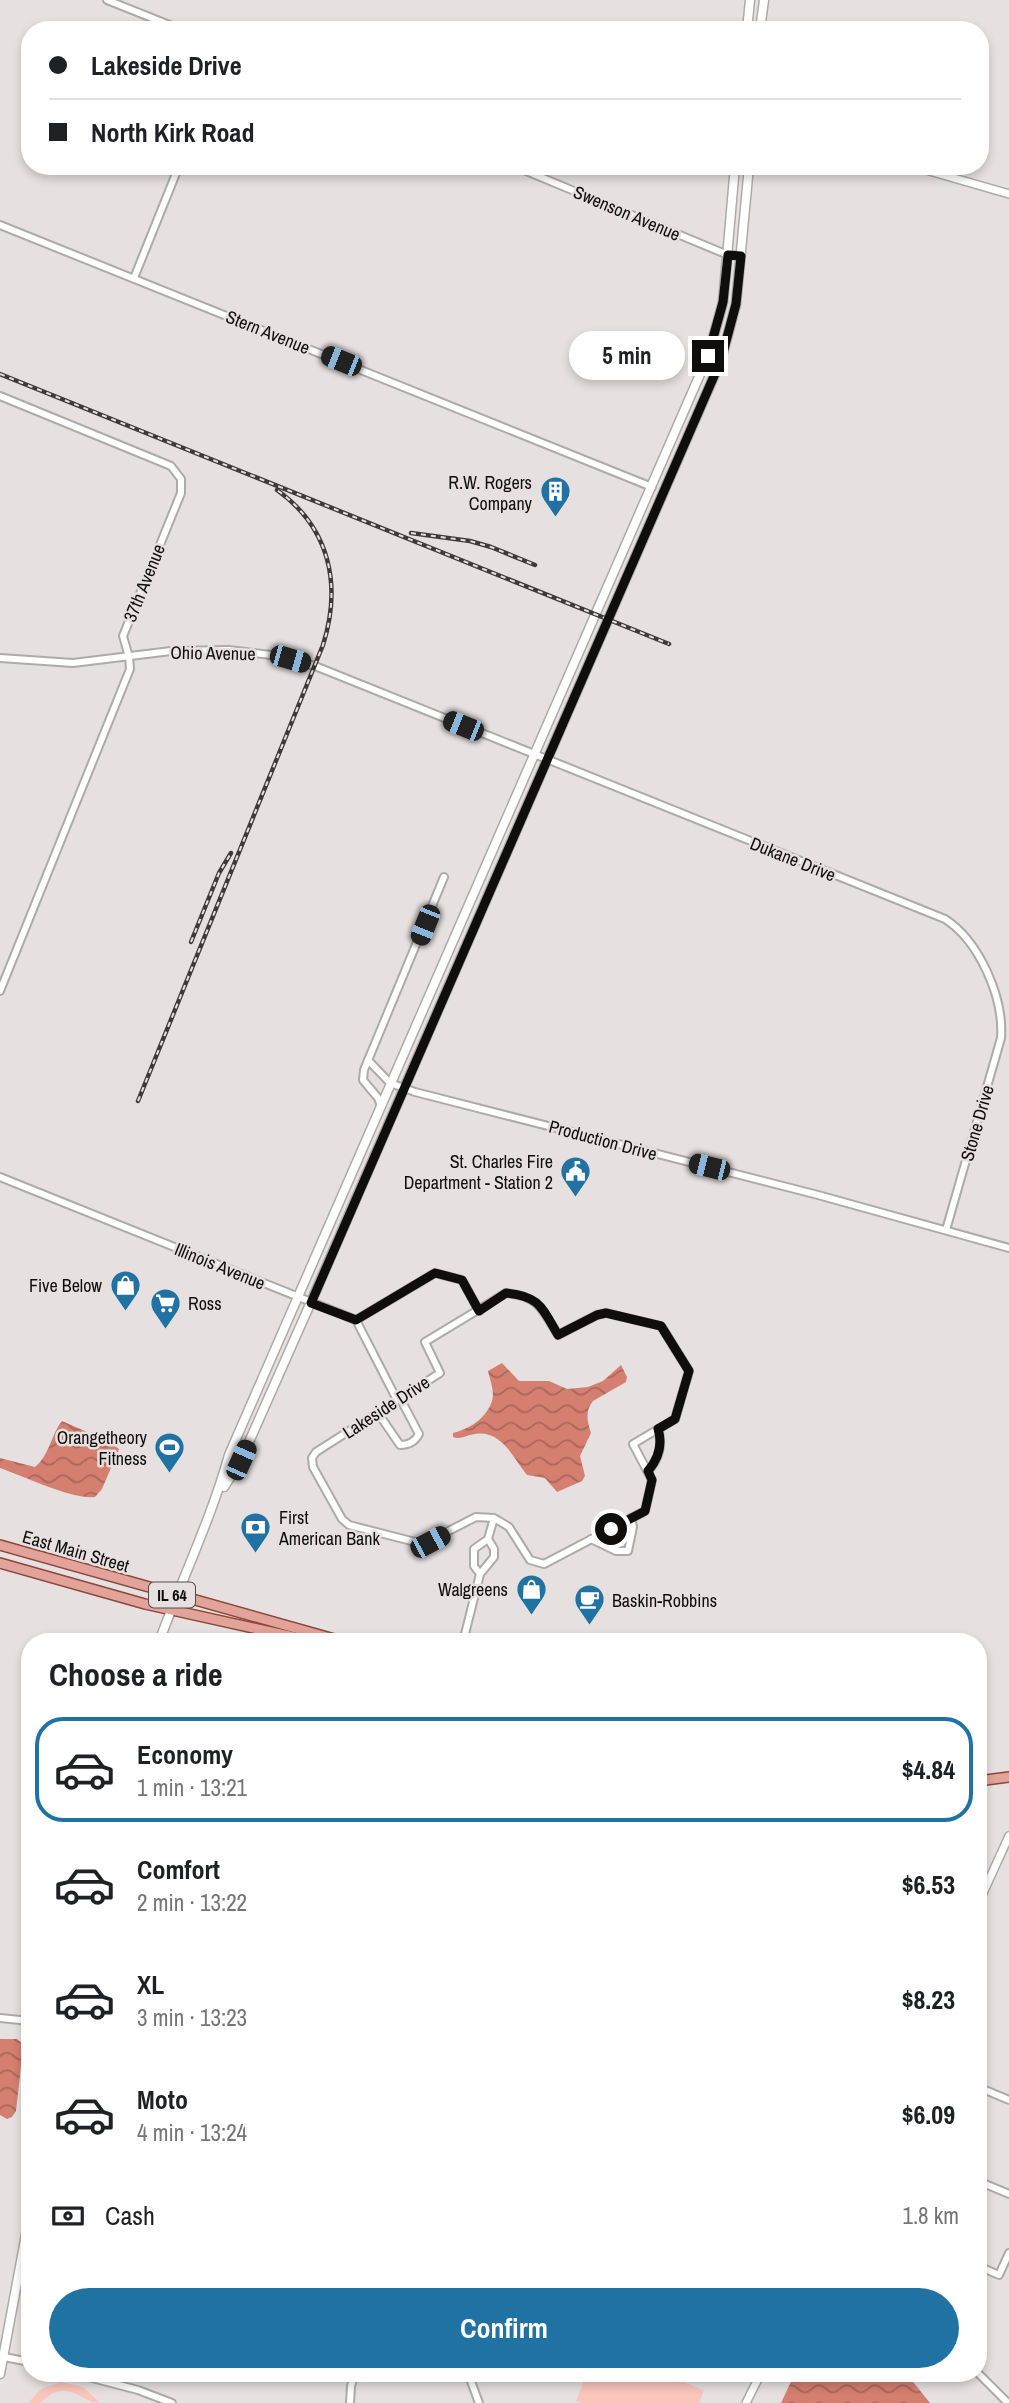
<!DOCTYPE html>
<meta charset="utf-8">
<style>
body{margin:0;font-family:"Archivo Narrow",sans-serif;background:#f6f6f6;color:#202124;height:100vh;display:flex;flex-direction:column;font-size:26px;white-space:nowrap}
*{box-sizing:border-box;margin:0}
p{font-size:23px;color:#757577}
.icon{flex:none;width:38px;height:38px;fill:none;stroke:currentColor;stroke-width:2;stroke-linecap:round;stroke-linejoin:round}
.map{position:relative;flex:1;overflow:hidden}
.details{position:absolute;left:21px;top:1633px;width:966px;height:749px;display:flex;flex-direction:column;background:#fff;border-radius:28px;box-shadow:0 4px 10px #0003}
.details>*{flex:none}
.hud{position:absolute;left:21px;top:21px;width:968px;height:154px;border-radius:28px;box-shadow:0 4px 10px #0003;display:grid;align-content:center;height:154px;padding:0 28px;background:#fff}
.end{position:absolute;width:32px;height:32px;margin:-16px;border:9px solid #100e0d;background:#fff;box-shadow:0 0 0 4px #fff}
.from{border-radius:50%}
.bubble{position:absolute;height:49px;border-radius:24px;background:#fff;box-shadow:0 4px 10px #0003;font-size:23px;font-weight:700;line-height:49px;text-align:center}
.car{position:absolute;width:21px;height:42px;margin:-21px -10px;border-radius:9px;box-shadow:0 0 5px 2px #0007;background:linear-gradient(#222 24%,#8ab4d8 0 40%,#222 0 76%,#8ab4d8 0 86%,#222 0)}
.hud b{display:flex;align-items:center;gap:24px;height:66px;font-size:26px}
.hud b+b{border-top:2px solid #e0e0e0}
.hud i{width:18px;height:18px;background:#202124}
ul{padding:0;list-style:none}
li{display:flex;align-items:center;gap:21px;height:105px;margin:0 14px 10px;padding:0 14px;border:4px solid transparent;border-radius:28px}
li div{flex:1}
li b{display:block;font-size:26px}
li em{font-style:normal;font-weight:700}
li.on{border-color:#2072a3}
li>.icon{width:63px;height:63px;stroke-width:1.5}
h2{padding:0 28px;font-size:32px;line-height:84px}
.pay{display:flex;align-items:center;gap:18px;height:77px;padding:0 28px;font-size:26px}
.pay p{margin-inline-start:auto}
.primary-button{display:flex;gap:14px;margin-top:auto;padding:14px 28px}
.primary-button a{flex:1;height:80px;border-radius:42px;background:#2072a3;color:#fff;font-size:28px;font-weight:700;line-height:80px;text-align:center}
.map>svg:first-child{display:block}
</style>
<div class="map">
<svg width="1009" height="2403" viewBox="0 0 1009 2403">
<defs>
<pattern id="water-waves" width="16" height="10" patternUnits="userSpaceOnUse" patternTransform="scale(1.75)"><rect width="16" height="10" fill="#d47f70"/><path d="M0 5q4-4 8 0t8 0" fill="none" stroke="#ab665a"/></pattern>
</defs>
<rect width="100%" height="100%" fill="#e6e1e0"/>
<!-- pitch -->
<g fill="#fac5bb">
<polygon points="587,2373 661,2373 704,2390 699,2403 582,2403 576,2401"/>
<path d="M61,2382l22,5 17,16c-14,0 -21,-12 -36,-12 -14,0 -15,7 -25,12 -3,0 -8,0 -11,0l13,-14z"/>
</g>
<!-- water -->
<g fill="url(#water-waves)">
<path d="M502,1363l17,18h30l18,8 21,-2 15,-6 18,-16 6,12 -1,5 -33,19c-8,10 -6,20 -2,32l-11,23 5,20 -3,5 -25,11 -12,-14 -18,-3c-14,-17 -25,-45 -52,-41 -9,1 -14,6 -22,3v-4c16,-4 33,-14 39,-32 3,-9 -2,-21 -4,-30z"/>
<path d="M62,1421l48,21 9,7 -17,40 -7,8c-22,3 -72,-21 -95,-29v-10l35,9c14,-11 16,-32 27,-46z"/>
<polygon points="0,2039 17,2039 22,2043 23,2048 16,2111 12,2117 7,2119 0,2115"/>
<polygon points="795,2373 906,2373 930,2403 781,2403"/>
</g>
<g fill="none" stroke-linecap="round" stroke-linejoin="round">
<defs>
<g id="minor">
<polyline points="107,0 182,30"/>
<polyline points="514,166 728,255 741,256"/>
<polyline points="0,225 652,487"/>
<polyline points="134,278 179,166"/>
<polyline points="0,396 171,466 181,479 181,493 123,636 129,657 130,669 0,991"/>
<path d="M0,658l73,5 98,-12 58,-1 42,5 44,11 630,253c34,22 59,78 56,119l-55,192"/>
<polyline points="368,1060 390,1083 415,1092 818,1195 1009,1248"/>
<polyline points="381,1106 378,1098 363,1080 364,1070 444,877"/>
<polyline points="0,1177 356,1320 397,1400"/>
<polyline points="356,1320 435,1273 462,1280 479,1311"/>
<path d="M378,1413l22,32c8,0 15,-3 19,-11l-19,-36"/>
<path d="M648,1471c11,-12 15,-26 10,-42"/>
<polyline points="591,1539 616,1551 628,1551 633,1527 631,1518"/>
<path d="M480,1574l-6,-8v-17l14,-10 6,-21 -18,-1 -53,27 -74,-19 -7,-6 -29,-52 -1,-9 4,-6 124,-79 -15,-31 81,-49c33,3 36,16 52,42l39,-20 9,-2 55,13 28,45 -14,48 -42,25 19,36 -7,31 -101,53 -14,-4 -21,-33 -15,-9"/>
<polyline points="463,1642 480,1574 494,1557 494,1549 488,1539"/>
<polyline points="0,2018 30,2021"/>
<polyline points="978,2087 1009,2100"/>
<polyline points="978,2181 1009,2194"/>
<polyline points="978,2266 999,2275 1009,2253"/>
<polyline points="4,2357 30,2362"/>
<polyline points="73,2373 138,2390 172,2403"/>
<polyline points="468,2373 479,2403"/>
<polyline points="978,2373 1008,2403"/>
<polyline points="350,2403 351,2386 355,2373"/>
</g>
<g id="tertiary">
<polyline points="912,166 1009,194"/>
<polyline points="978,1904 1009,1836"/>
<polyline points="746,2403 761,2373"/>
</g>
<g id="secondary">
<polyline points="747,30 750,0"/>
<polyline points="760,30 764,0"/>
<polyline points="224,1487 241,1460 311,1302 721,360 736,304 749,166"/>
<path d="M159,1642c23,-63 52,-123 70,-187l479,-1099 15,-54 12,-136"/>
<polyline points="0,2374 30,2213"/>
</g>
<g id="primary">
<polyline points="0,1545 345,1642"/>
<polyline points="0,1563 145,1604 316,1642"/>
<polyline points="978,1781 1009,1777"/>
</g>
</defs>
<!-- minor casing -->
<use href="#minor" stroke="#afaaa8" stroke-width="10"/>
<!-- tertiary casing -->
<use href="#tertiary" stroke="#afaaa8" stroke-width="10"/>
<!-- secondary casing -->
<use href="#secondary" stroke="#afaaa8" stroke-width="11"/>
<!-- primary casing -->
<use href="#primary" stroke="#8b473c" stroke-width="12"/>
<!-- minor -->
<use href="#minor" stroke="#fff" stroke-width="6"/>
<!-- tertiary -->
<use href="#tertiary" stroke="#fff" stroke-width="7"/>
<!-- secondary -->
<use href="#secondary" stroke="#fff" stroke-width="8"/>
<!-- primary -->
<use href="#primary" stroke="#e1a39a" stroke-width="9"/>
<defs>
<g id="rail">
<polyline points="0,374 669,644"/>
<polyline points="411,533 470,541 491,547 535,565"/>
<polyline points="191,942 219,873 231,853"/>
<path d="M138,1101l185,-456c19,-60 7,-117 -46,-155"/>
</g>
</defs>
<!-- rail casing -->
<use href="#rail" stroke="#3d3a39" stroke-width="4.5"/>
<!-- rail -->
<use href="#rail" stroke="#e6e1e0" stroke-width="2" stroke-dasharray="5" stroke-linecap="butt"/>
</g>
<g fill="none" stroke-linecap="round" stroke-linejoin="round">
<!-- route -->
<path stroke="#100e0d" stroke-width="9" d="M611,1529l34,-18 7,-31 -4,-9c11,-13 15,-26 10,-42l17,-10 14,-48 -28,-45 -55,-13 -9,2 -39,20c-16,-27 -18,-39 -52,-42l-27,18 -17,-31 -27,-7 -79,47 -45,-17 410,-943 15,-56 5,-48 -13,-1 -5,47 -15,54"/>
</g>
<!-- icons -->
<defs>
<symbol id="building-pin" viewBox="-11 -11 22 30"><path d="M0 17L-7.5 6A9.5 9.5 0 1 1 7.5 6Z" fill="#2072a3" stroke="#e6e1e0"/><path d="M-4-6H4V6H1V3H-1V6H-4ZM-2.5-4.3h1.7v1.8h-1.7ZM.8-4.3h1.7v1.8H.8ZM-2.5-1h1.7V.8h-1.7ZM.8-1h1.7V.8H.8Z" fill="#fff"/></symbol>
<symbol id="civic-pin" viewBox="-11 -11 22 30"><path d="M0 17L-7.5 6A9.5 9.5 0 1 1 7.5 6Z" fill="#2072a3" stroke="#e6e1e0"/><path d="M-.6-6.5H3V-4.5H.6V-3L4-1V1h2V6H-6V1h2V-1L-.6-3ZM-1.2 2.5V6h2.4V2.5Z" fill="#fff"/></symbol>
<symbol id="shop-pin" viewBox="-11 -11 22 30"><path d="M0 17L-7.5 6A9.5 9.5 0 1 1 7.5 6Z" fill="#2072a3" stroke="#e6e1e0"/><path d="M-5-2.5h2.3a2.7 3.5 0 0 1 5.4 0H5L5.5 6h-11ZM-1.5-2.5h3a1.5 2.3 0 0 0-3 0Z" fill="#fff"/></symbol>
<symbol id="supermarket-pin" viewBox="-11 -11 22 30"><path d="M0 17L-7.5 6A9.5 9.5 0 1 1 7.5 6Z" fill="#2072a3" stroke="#e6e1e0"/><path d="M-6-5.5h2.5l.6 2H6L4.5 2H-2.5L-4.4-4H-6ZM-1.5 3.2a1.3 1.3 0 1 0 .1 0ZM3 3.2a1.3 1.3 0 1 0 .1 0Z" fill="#fff"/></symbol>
<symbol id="stadium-pin" viewBox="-11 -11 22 30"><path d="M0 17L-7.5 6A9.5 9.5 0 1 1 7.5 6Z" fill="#2072a3" stroke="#e6e1e0"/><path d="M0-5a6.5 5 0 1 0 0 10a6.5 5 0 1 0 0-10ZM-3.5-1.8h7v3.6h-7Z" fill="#fff"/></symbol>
<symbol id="bank-pin" viewBox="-11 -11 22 30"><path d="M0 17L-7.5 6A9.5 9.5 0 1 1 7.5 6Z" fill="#2072a3" stroke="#e6e1e0"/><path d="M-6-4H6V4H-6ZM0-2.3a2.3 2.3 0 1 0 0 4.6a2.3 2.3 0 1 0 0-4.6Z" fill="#fff"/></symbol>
<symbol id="cafe-pin" viewBox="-11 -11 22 30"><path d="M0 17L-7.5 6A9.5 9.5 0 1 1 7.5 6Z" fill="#2072a3" stroke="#e6e1e0"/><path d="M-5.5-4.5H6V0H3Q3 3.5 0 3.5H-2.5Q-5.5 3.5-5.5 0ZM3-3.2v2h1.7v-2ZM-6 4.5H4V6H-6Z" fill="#fff"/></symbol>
</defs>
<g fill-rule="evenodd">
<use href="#building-pin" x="538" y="474" width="35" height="47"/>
<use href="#civic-pin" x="558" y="1154" width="35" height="47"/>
<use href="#shop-pin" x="108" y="1268" width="35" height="47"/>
<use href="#supermarket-pin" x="148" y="1286" width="35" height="47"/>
<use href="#stadium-pin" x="152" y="1430" width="35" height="47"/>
<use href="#bank-pin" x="238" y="1510" width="35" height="47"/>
<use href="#shop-pin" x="514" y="1572" width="35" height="47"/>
<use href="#cafe-pin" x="572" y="1582" width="35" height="47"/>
</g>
<g text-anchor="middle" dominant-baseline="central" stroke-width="5" stroke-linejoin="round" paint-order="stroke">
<!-- shield labels -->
<rect fill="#e6e1e0" stroke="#504d4c" stroke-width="2" x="149" y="1582.5" width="46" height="25" rx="5"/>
<g font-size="16" font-weight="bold" fill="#100e0d">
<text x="172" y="1595">IL 64</text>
</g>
<!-- street labels -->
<g font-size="18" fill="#100e0d" stroke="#e6e1e0">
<text transform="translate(627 213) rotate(23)">Swenson Avenue</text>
<text transform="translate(268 332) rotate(22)">Stern Avenue</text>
<text transform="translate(144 583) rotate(-68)">37th Avenue</text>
<text transform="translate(213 653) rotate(1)">Ohio Avenue</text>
<text transform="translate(793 859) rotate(22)">Dukane Drive</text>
<text transform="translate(977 1123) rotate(-74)">Stone Drive</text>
<text transform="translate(603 1140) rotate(15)">Production Drive</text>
<text transform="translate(220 1266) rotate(22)">Illinois Avenue</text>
<text transform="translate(386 1407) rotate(-33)">Lakeside Drive</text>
<text transform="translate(76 1551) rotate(16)">East Main Street</text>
</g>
<!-- poi labels -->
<g font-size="18" fill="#100e0d" stroke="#e6e1e0" text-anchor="end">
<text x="532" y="482">R.W. Rogers<tspan x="532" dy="21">Company</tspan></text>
<text x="553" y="1161">St. Charles Fire<tspan x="553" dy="21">Department - Station 2</tspan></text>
<text x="102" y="1285">Five Below</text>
<text x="188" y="1303" text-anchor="start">Ross</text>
<text x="147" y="1437">Orangetheory<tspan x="147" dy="21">Fitness</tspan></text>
<text x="279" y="1517" text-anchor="start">First<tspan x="279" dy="21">American Bank</tspan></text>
<text x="508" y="1589">Walgreens</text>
<text x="612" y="1600" text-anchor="start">Baskin-Robbins</text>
</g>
</g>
</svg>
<i class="end from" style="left:611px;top:1529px"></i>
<i class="end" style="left:708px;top:356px"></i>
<div class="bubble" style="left:569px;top:331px;width:116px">5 min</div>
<i class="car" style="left:341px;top:361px;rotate:292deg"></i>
<i class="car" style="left:290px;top:659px;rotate:106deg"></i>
<i class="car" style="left:463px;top:726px;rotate:292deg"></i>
<i class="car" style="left:425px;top:925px;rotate:202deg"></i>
<i class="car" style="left:709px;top:1167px;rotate:284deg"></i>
<i class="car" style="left:241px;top:1460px;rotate:24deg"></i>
<i class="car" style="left:430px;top:1542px;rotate:62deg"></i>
<div class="hud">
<b><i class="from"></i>Lakeside Drive</b>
<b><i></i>North Kirk Road</b>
</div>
<section class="details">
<h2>Choose a ride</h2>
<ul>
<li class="on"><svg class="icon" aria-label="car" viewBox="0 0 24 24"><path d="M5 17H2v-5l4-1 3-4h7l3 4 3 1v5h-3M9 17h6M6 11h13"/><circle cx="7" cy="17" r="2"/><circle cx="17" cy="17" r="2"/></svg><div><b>Economy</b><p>1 min · 13:21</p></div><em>$4.84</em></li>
<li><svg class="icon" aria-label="car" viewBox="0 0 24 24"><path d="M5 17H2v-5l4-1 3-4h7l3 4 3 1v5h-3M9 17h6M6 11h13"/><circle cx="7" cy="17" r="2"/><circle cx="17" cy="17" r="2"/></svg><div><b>Comfort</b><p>2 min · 13:22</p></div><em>$6.53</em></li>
<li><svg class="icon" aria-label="car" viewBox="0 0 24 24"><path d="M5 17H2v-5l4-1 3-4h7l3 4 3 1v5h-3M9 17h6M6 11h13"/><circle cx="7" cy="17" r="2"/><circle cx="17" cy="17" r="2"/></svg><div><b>XL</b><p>3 min · 13:23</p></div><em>$8.23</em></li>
<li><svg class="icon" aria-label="car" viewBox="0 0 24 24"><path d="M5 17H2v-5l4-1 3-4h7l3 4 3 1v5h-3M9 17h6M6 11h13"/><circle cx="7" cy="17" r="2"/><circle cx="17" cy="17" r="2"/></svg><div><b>Moto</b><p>4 min · 13:24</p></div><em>$6.09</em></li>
</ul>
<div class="pay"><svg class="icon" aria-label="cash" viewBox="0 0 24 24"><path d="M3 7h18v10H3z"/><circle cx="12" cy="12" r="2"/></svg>Cash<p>1.8 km</p></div>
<div class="primary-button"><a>Confirm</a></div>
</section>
</div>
